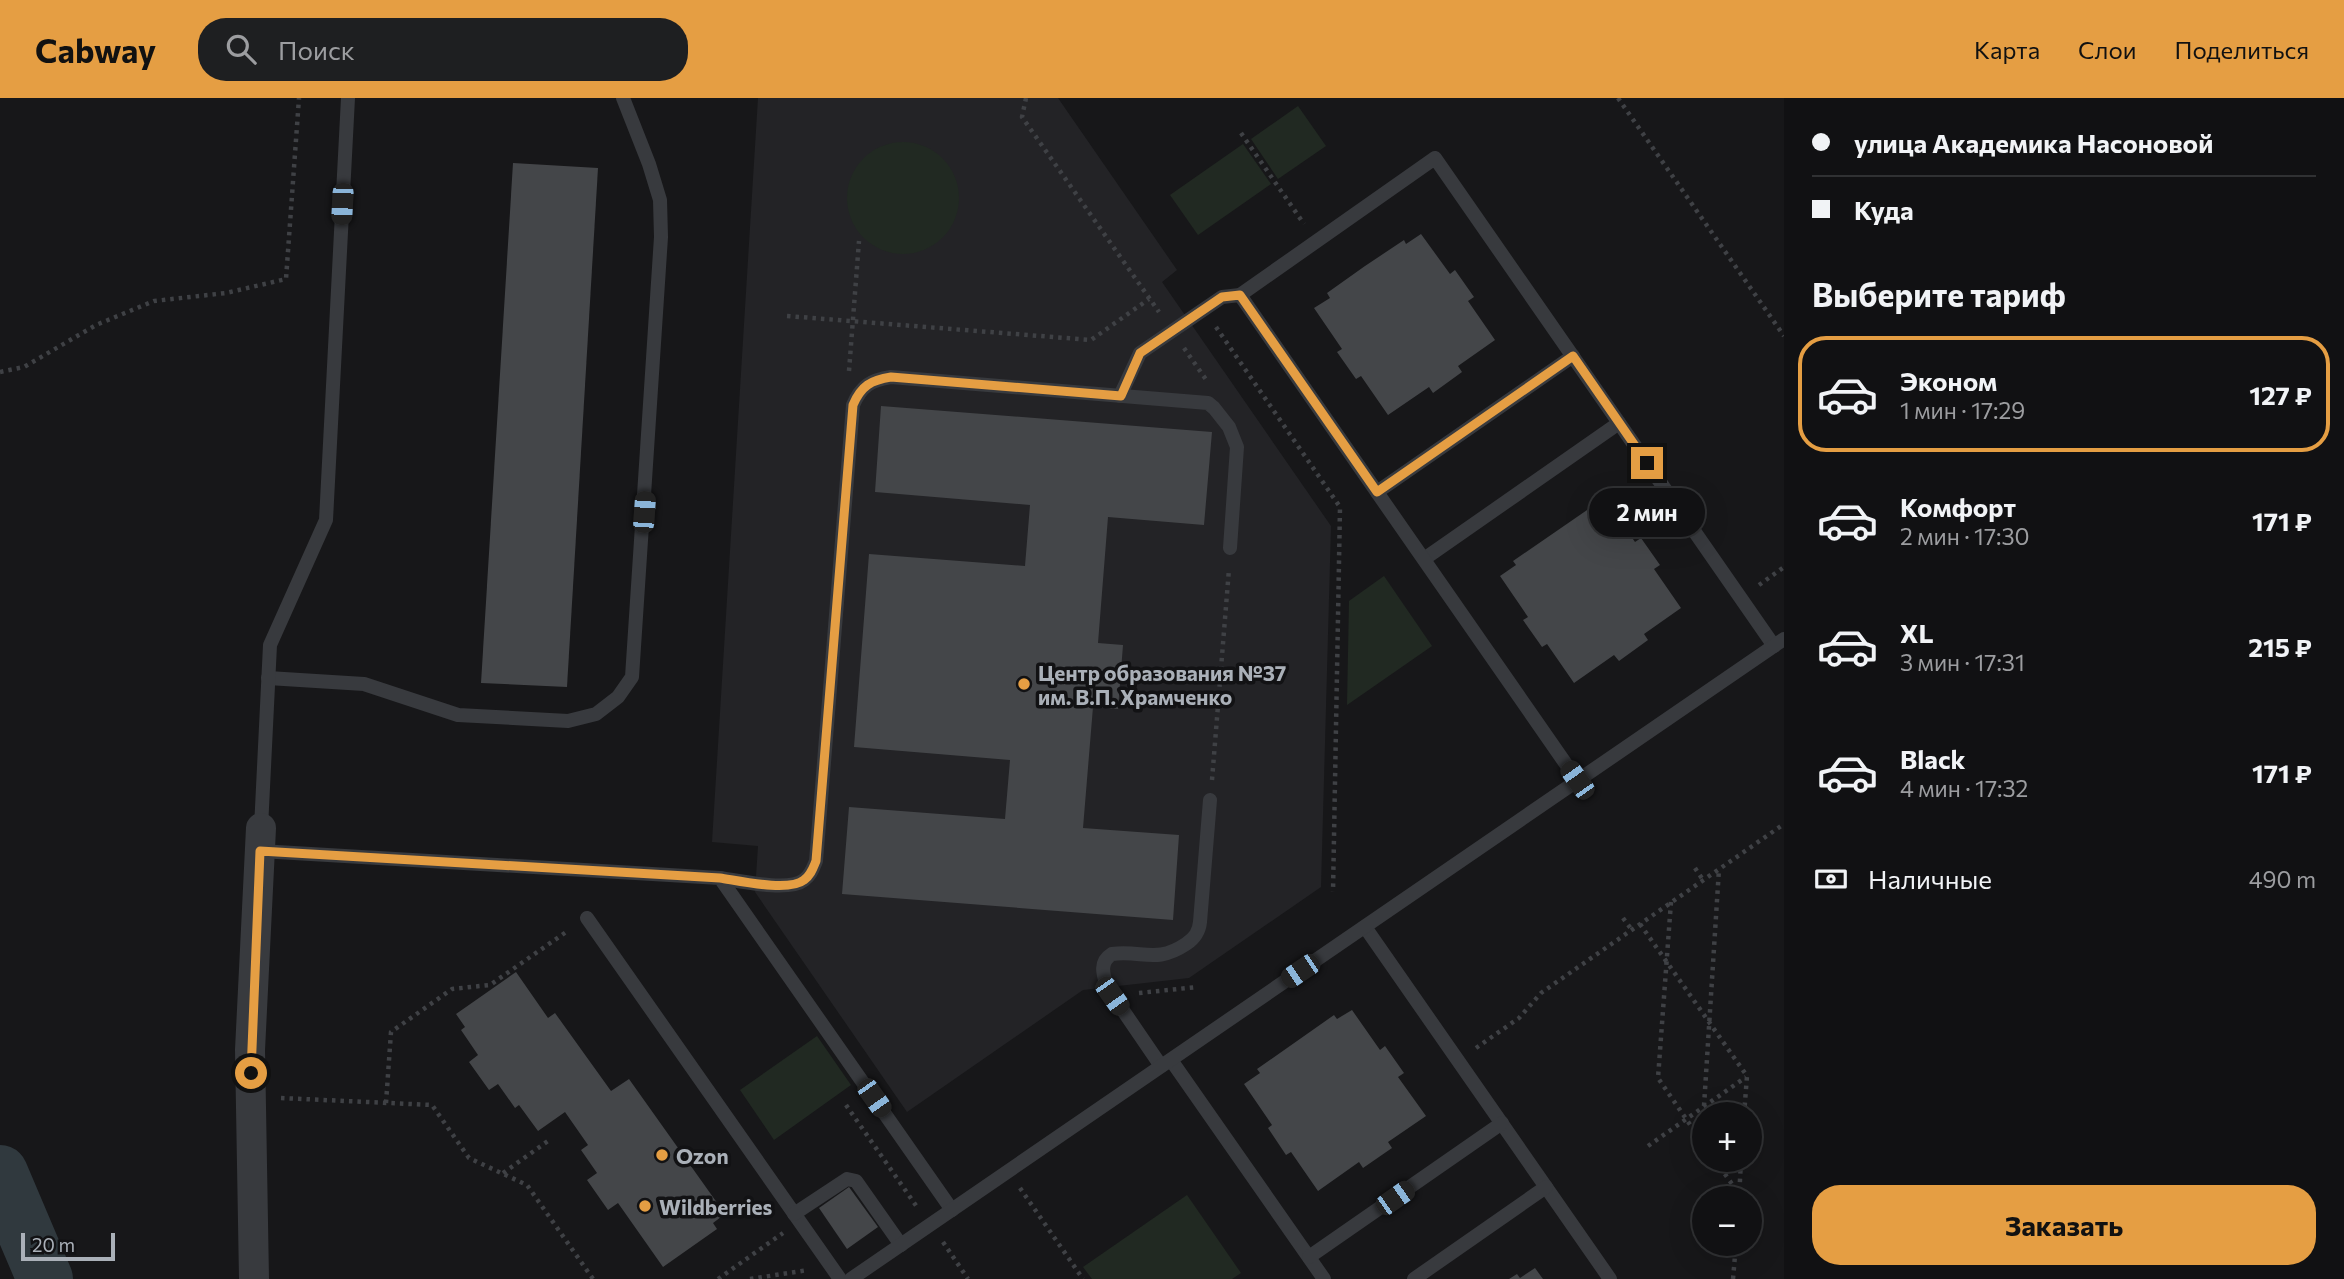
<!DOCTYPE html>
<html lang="ru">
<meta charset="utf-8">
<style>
body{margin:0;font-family:Commissioner,sans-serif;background:#1e1f21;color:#f1f3f6;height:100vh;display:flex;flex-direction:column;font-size:26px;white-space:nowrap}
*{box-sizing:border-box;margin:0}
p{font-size:23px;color:#9c9da0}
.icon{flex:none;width:38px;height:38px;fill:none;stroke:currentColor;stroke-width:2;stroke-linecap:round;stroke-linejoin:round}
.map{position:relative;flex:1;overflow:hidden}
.panel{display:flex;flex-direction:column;background:#111113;width:560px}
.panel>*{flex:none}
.banner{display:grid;align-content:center;height:154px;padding:0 28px;background:#111113}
.fabs{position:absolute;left:1692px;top:1004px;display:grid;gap:14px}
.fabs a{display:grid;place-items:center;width:70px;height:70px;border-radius:50%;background:#111113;box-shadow:0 7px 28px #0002,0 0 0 2px #303133;font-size:35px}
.scale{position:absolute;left:21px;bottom:18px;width:94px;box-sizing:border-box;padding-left:7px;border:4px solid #aab0b8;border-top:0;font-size:19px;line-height:24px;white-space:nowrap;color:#aab0b8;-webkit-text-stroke:5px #121214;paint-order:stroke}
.end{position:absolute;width:32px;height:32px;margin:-16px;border:9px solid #e59e43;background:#111;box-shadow:0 0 0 4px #111}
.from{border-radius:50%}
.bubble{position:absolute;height:49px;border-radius:24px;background:#111113;box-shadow:0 7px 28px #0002,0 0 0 2px #303133;font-size:23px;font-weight:700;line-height:49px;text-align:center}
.car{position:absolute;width:21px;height:42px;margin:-21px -10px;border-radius:9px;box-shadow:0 0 5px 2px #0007;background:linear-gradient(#222 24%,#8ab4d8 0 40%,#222 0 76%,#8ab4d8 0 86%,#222 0)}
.banner b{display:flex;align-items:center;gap:24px;height:66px;font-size:26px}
.banner b+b{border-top:2px solid #303133}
.banner i{width:18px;height:18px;background:#f1f3f6}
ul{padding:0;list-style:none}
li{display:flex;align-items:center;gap:21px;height:116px;margin:0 14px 10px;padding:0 14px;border:4px solid transparent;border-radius:28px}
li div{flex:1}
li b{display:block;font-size:26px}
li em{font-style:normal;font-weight:700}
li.selected{border-color:#e59e43}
li>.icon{width:63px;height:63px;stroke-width:1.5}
h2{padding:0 28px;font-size:32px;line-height:84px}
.pay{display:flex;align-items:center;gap:18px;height:77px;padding:0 28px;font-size:26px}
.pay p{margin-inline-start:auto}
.button{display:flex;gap:14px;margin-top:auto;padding:14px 28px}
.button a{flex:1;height:80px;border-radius:28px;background:#e59e43;color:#111;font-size:28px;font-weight:700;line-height:80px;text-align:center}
header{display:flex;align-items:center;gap:42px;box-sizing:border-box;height:98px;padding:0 35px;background:#e59e43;color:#111}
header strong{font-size:33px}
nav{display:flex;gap:38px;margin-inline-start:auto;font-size:24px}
.search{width:490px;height:63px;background:#1e1f21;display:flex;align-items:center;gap:18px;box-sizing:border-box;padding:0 24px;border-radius:28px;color:#9c9da0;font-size:26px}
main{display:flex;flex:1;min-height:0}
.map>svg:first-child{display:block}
</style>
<header>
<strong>Cabway</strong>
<div class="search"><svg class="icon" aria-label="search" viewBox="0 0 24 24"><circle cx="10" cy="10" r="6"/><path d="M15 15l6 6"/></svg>Поиск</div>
<nav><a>Карта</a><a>Слои</a><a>Поделиться</a></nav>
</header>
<main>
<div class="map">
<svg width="1784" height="1181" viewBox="0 0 1784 1181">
<rect width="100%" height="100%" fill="#171719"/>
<!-- built -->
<polygon fill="#232326" points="758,0 1058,0 1177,172 1162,184 1331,428 1321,789 1189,880 1083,892 907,1014 755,794 758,748 712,744"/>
<!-- green -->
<g fill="#212922">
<polygon points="1298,8 1326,48 1278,81 1251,41"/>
<circle cx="903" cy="100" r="56"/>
<polygon points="1243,46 1271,86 1198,137 1170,97"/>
<polygon points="1384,478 1432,548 1347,607 1349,503"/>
<polygon points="817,938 851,987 774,1042 740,992"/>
<polygon points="1187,1097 1241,1175 1232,1181 1092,1181 1083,1169"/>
</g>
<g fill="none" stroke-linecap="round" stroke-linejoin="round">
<!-- river -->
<polyline stroke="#30393e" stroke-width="56" points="0,1075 45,1181"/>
</g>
<!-- building -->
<g fill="#444649">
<polygon points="513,65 598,70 567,589 481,585"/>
<polygon points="1421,136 1450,176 1455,172 1474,199 1468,203 1495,242 1458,268 1462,274 1433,295 1429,289 1388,317 1361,278 1356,281 1337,254 1342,251 1314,210 1330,200 1327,195 1365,168 1404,142 1406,146"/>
<polygon points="881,308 1212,334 1204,427 1108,419 1098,545 1123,547 1118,611 1093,609 1083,730 1179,737 1173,822 842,796 849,709 1005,721 1010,662 854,649 869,456 1025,468 1030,407 875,394"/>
<polygon points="1607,403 1635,444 1641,440 1660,467 1654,471 1681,510 1644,536 1648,542 1619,563 1614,557 1574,585 1547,546 1542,549 1523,522 1528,519 1500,478 1516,467 1513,463 1590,410 1592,414"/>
<polygon points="516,874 548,920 555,915 611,993 629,981 725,1116 713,1125 717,1131 663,1169 618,1105 608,1112 587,1082 597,1075 581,1052 588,1047 565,1014 538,1033 519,1007 515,1010 498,986 489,992 469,964 478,957 461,932 465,929 456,916"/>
<polygon points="1352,912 1380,952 1385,948 1404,975 1398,979 1426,1018 1388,1044 1392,1050 1363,1070 1359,1064 1318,1093 1291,1054 1286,1057 1268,1030 1272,1027 1244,986 1260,975 1257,971 1334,917 1337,921"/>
<polygon points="849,1089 878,1129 847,1151 819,1110"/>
<polygon points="1535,1170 1543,1181 1509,1181 1517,1176 1520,1180"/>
</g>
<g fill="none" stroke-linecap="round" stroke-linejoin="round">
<!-- path -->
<g stroke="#3f4145" stroke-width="4.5" stroke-dasharray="3.5 5" stroke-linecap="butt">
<polyline points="1026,0 1022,19 1159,214"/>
<polyline points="1618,0 1784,238"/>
<polyline points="1241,35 1304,126"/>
<polyline points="787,218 1091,242 1149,201"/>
<polyline points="1216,229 1340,409 1333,794"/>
<polyline points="1184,250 1207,283"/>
<polyline points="849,273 859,143"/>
<polyline points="0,274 24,269 96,227 154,203 226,195 286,181 299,0"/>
<polyline points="1759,487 1784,469"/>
<polyline points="1212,682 1229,471"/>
<polyline points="1695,770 1703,782"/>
<polyline points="1671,804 1658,980 1704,1047"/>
<polyline points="1623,820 1632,832"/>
<polyline points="1640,826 1747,978 1744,1017"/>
<polyline points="1139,895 1197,889"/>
<polyline points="1476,950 1519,920 1541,895 1784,726"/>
<polyline points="281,1000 432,1007 469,1060 527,1087 593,1181"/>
<polyline points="386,1005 391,934 452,891 490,887 569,832"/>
<polyline points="846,1007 917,1109"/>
<polyline points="1704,1008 1719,771"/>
<polyline points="1648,1048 1746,979"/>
<polyline points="1715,1062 1739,1096"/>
<polyline points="503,1075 548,1043"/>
<polyline points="1020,1090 1083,1181"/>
<polyline points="1739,1101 1741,1062"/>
<polyline points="943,1144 968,1181"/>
<polyline points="718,1181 783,1135"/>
<polyline points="750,1181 808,1172"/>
<polyline points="1733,1181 1736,1146"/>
</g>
<!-- lane -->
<g stroke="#383a3e" stroke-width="14">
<polyline points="1120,298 1140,255 1222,199 1240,197"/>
<polyline points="1377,394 1573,258"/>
<polyline points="1424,461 1619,325"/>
<polyline points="268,580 364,586 458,617 568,623 596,616 618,599 632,579 661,139 660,102 649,66 623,0"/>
<polyline points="1577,682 1240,197 1435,60 1774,548"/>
<polyline points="261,730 270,547 326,422 348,0"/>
<polyline points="260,753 720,780 952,1112"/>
<path d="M720,780c20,3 69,14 84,2 7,-5 9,-12 12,-19l37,-456c8,-19 18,-25 38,-28l317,26 6,5 15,19 8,20 -7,101"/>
<polyline points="587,820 840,1181"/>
<polyline points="1365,829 1610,1181"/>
<polyline points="1171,962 1324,1181"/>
<path d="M1161,968l-54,-79c-4,-13 -8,-25 5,-33 31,-4 44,10 74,-10 9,-6 13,-12 14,-22l10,-122"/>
<polyline points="794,1116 847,1081 856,1083 901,1147"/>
<polyline points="1309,1159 1502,1025"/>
<polyline points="851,1181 1784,541"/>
<polyline points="1414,1181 1546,1089"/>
</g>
<!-- street -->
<polyline stroke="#383a3e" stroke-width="30" points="254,1181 250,952 261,730"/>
</g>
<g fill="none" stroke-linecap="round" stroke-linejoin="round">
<!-- route -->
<path stroke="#e59e43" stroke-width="9" d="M251,975l9,-222 460,27c20,3 69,14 84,2 7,-5 9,-12 12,-19l37,-456c8,-19 18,-25 38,-28l230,19 19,-43 82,-56 18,-2 137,197 196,-136 74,107"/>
</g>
<!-- markers -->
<g fill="#e59e43" stroke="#121214" stroke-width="2.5">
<circle cx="1024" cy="586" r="7"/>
<circle cx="662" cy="1057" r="7"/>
<circle cx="645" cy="1108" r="7"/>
</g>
<g text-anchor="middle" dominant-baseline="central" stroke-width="7" stroke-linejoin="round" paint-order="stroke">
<!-- poi labels -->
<g font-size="21" font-weight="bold" fill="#aab0b8" stroke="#121214" text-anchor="start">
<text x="1038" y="574">Центр образования №37<tspan x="1038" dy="24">им. В.П. Храмченко</tspan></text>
<text x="676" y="1057">Ozon</text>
<text x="659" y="1108">Wildberries</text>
</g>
</g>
</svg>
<div class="fabs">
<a>+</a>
<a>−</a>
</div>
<div class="scale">20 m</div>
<i class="end from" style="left:251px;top:975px"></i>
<i class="end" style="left:1647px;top:365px"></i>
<div class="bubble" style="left:1589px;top:390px;width:116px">2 мин</div>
<i class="car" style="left:342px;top:106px;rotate:183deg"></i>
<i class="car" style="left:644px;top:414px;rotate:4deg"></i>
<i class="car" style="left:1577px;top:682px;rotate:325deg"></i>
<i class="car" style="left:1300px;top:873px;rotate:236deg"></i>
<i class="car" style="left:1112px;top:898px;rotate:145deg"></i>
<i class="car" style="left:874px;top:1000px;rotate:145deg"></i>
<i class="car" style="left:1395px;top:1100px;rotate:55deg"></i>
</div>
<section class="panel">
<div class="banner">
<b><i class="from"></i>улица Академика Насоновой</b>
<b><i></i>Куда</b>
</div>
<h2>Выберите тариф</h2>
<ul>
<li class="selected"><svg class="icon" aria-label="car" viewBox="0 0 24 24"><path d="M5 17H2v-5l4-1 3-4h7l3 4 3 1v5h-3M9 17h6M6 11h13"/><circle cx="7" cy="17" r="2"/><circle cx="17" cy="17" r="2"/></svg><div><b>Эконом</b><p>1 мин · 17:29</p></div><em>127 ₽</em></li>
<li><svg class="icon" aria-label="car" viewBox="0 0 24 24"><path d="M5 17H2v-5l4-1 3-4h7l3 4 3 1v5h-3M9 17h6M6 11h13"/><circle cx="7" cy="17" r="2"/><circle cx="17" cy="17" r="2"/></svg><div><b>Комфорт</b><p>2 мин · 17:30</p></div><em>171 ₽</em></li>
<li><svg class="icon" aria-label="car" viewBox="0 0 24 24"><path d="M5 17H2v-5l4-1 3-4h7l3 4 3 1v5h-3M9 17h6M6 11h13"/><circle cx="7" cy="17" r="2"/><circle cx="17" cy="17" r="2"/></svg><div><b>XL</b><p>3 мин · 17:31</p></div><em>215 ₽</em></li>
<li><svg class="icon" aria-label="car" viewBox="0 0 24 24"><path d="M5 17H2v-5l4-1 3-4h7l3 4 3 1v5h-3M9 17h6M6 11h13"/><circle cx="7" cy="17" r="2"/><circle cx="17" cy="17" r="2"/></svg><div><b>Black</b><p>4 мин · 17:32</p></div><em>171 ₽</em></li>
</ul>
<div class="pay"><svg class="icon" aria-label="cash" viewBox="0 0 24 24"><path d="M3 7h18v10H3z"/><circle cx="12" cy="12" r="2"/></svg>Наличные<p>490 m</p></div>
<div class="button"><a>Заказать</a></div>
</section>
</main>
